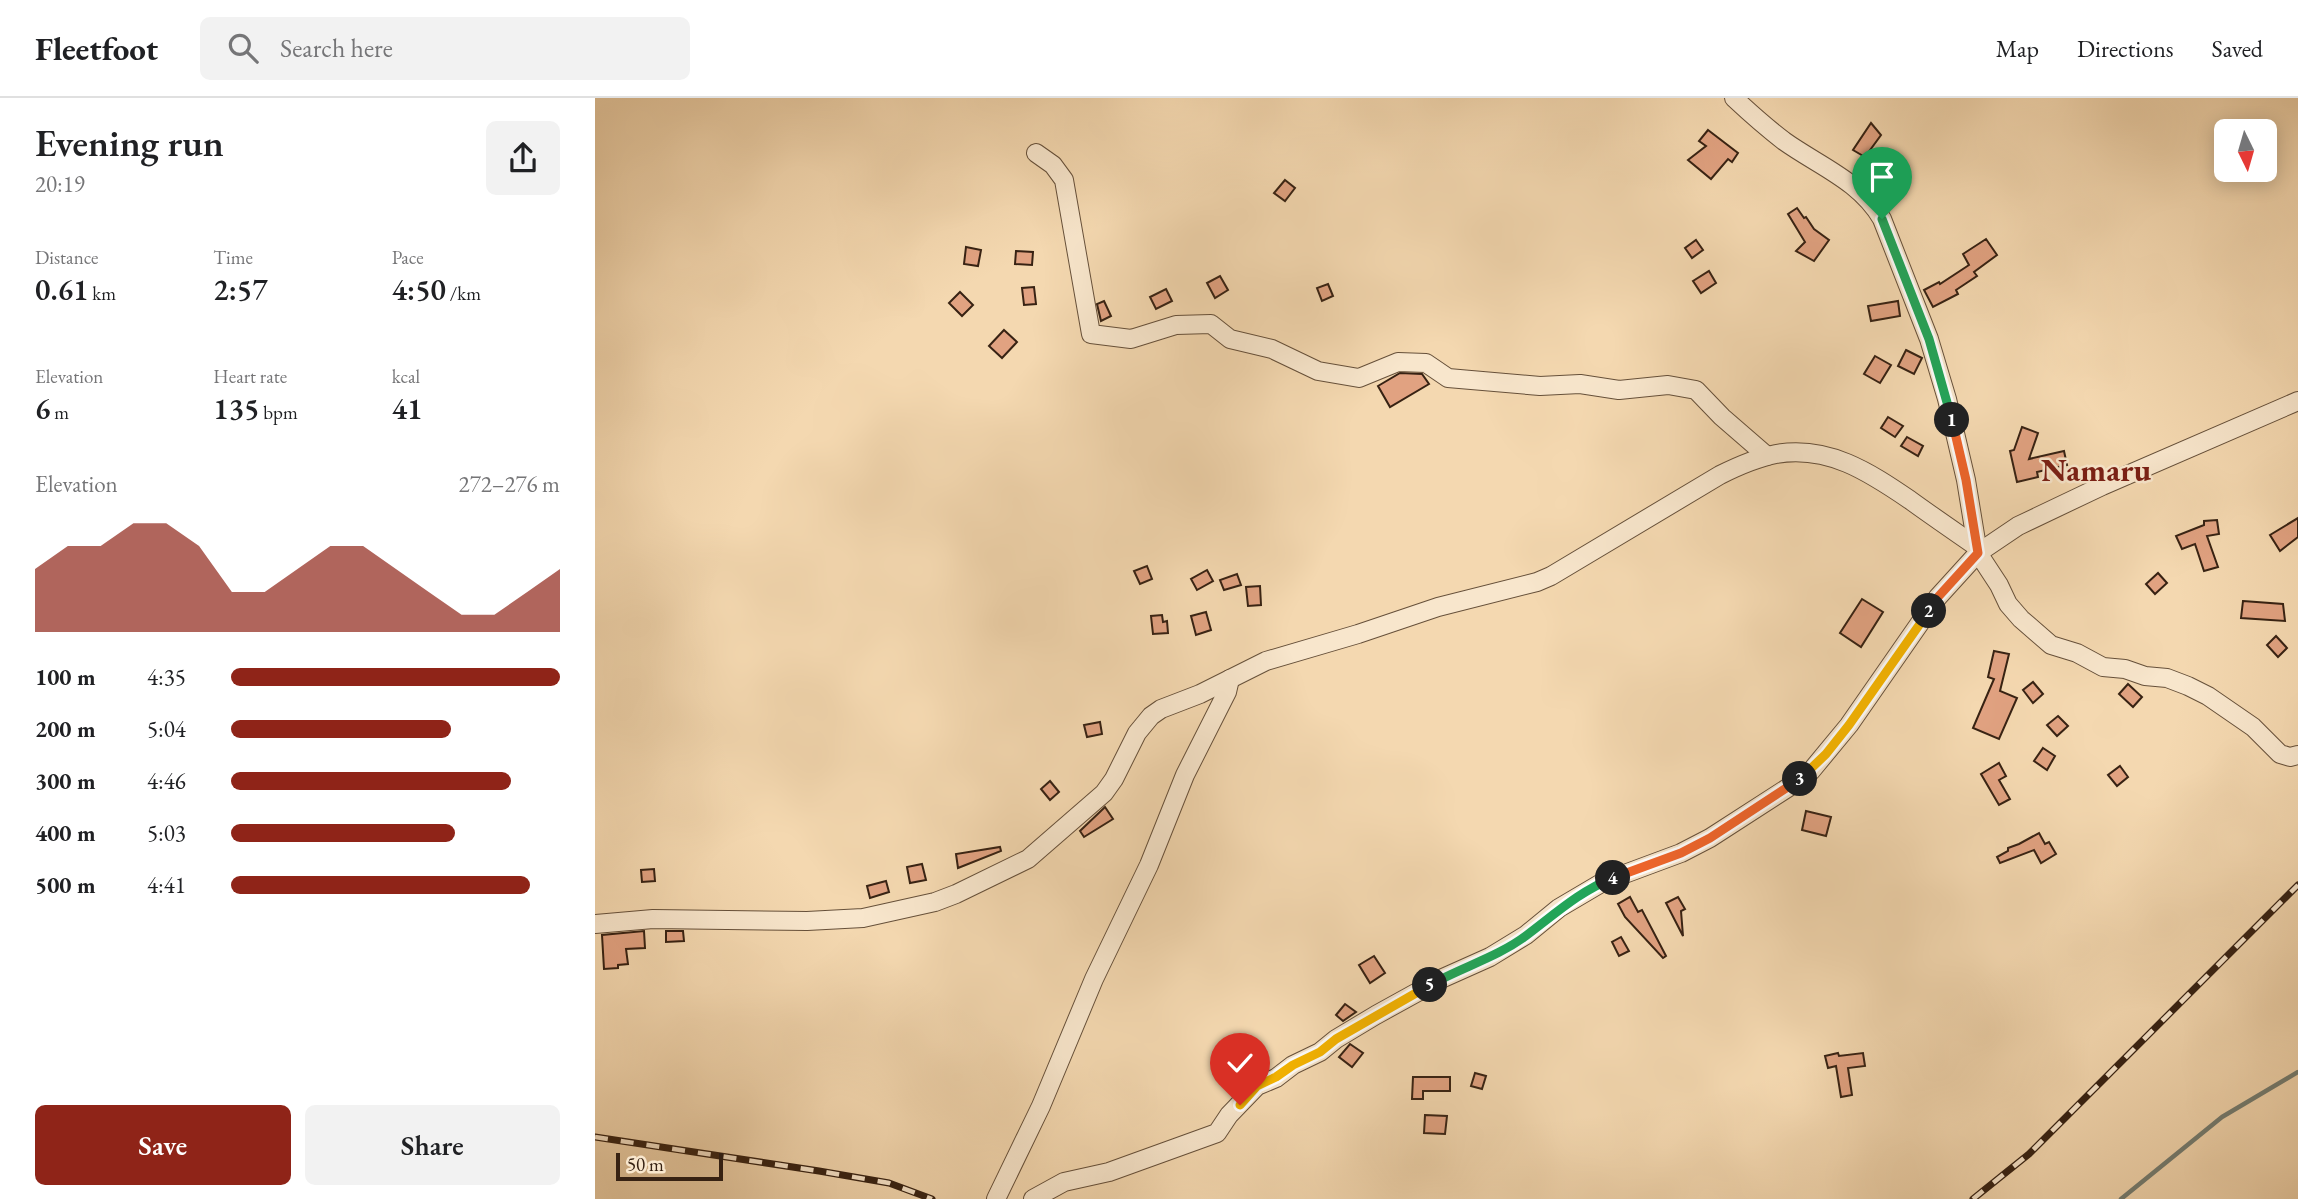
<!DOCTYPE html>
<html lang="en">
<head>
<meta charset="utf-8">
<style>
  body { margin:0; font-family:"EB Garamond",serif; background:#f2f2f2; color:#202124; height:100vh; display:flex; flex-direction:column; font-size:26px; white-space:nowrap }
  * { box-sizing:border-box; margin:0 }
  p { font-size:23px; color:#757577 }
  .icon { flex:none; width:38px; height:38px; fill:none; stroke:currentColor; stroke-width:2; stroke-linecap:round; stroke-linejoin:round }
  .map { position:relative; flex:1; overflow:hidden }
  .sheet { display:flex; flex-direction:column; background:#fff; width:595px }
  .sheet>* { flex:none }
  .needle { width:46px; rotate:175deg }
  .tools { position:absolute; left:1619px; top:21px; display:grid; gap:14px }
  .tools a { display:grid; place-items:center; width:63px; height:63px; border-radius:10px; background:#fff; box-shadow:0 4px 18px #0003; font-size:35px }
  .scale { position:absolute; left:21px; bottom:18px; width:107px; box-sizing:border-box; padding-left:7px; border:4px solid #372213; border-top:0; font-size:19px; line-height:24px; white-space:nowrap; color:#372213; -webkit-text-stroke:5px #f8e6cc; paint-order:stroke }
  .pin { position:absolute; display:grid; place-items:center; width:60px; height:60px; color:#fff; margin:-72px -30px; border-radius:50% 50% 50% 0; rotate:-45deg; box-shadow:0 0 7px #0007 }
  .pin .icon { rotate:45deg }
  .km { position:absolute; width:35px; height:35px; margin:-18px; border-radius:50%; background:#222; color:#fff; font-size:19px; line-height:35px; text-align:center }
  .round { display:grid; place-items:center; flex:none; width:74px; height:74px; border-radius:10px; background:#f2f2f2 }
  .headline { display:flex; align-items:center; justify-content:space-between; height:119px; padding:0 35px }
  h1 { font-size:38px; font-weight:600; line-height:52px }
  .figures { display:grid; grid-template-columns:repeat(3,1fr); gap:10px; height:119px; padding:7px 35px }
  .figures div { display:grid; align-content:center }
  .figures b { font-size:30px; font-weight:600 }
  .figures small { font-size:19px; font-weight:400 }
  .figures p { font-size:19px }
  .chart { height:196px; padding:14px 35px }
  .chart p { display:flex; justify-content:space-between }
  .chart svg { width:100%; height:126px; margin-top:7px; fill:#8f2418; opacity:.7 }
  .action { display:flex; gap:14px; margin-top:auto; padding:14px 35px }
  .action a { flex:1; height:80px; border-radius:10px; background:#8f2418; color:#fff; font-size:28px; font-weight:600; line-height:80px; text-align:center }
  .action a+a { background:#f2f2f2; color:#202124 }
  ul { padding:0 35px; list-style:none; font-size:23px }
  li { display:grid; grid-template-columns:112px 84px 1fr; align-items:center; height:52px }
  li i { height:18px; border-radius:9px; background:#8f2418 }
  header { display:flex; align-items:center; gap:42px; box-sizing:border-box; height:98px; padding:0 35px; background:#fff; border-bottom:2px solid #e0e0e0 }
  header strong { font-size:33px }
  nav { display:flex; gap:38px; margin-inline-start:auto; font-size:24px }
  .search { width:490px; height:63px; background:#f2f2f2; display:flex; align-items:center; gap:18px; box-sizing:border-box; padding:0 24px; border-radius:10px; color:#757577; font-size:26px }
  main { display:flex; flex:1; min-height:0 }
  .map>svg:first-child { display:block }
  .lines { fill:none; stroke-linecap:round; stroke-linejoin:round }
  .stream { stroke:#747d72; stroke-width:4.5 }
  .building { fill:#e1a281; stroke:#372213; stroke-width:2 }
  .minor-casing { stroke:#66503a; stroke-width:20 }
  .minor { stroke:#f8e6cc; stroke-width:18 }
  .rail-casing { stroke:#372213; stroke-width:7 }
  .rail { stroke:#f8e6cc; stroke-width:4.5; stroke-dasharray:13; stroke-linecap:butt }
  .split-1-casing { stroke:#fff; stroke-width:14 }
  .split-2-casing { stroke:#fff; stroke-width:14 }
  .split-3-casing { stroke:#fff; stroke-width:14 }
  .split-4-casing { stroke:#fff; stroke-width:14 }
  .split-5-casing { stroke:#fff; stroke-width:14 }
  .split-6-casing { stroke:#fff; stroke-width:14 }
  .split-1 { stroke:#22a559; stroke-width:9 }
  .split-2 { stroke:#f0652b; stroke-width:9 }
  .split-3 { stroke:#f5b400; stroke-width:9 }
  .split-4 { stroke:#f0652b; stroke-width:9 }
  .split-5 { stroke:#22a559; stroke-width:9 }
  .split-6 { stroke:#f5b400; stroke-width:9 }
  .labels { text-anchor:middle; dominant-baseline:central; stroke-width:5; stroke-linejoin:round; paint-order:stroke }
  .quarter-label { font-size:32px; font-weight:bold; fill:#7a1f14; stroke:#f8e6cc }
</style>
</head>
<body>
<header>
<strong>Fleetfoot</strong>
<div class="search"><svg class="icon" aria-label="search" viewBox="0 0 24 24"><circle cx="10" cy="10" r="6"/><path d="M15 15l6 6"/></svg>Search here</div>
<nav><a>Map</a><a>Directions</a><a>Saved</a></nav>
</header>
<main>
<section class="sheet">
<div class="headline"><div><h1>Evening run</h1><p>20:19</p></div><a class="round"><svg class="icon" aria-label="share" viewBox="0 0 24 24"><path d="M12 15V3M7 8l5-5 5 5M5 13v7h14v-7"/></svg></a></div>
<div class="figures">
<div><p>Distance</p><b>0.61<small> km</small></b></div>
<div><p>Time</p><b>2:57</b></div>
<div><p>Pace</p><b>4:50<small> /km</small></b></div>
</div>
<div class="figures">
<div><p>Elevation</p><b>6<small> m</small></b></div>
<div><p>Heart rate</p><b>135<small> bpm</small></b></div>
<div><p>kcal</p><b>41</b></div>
</div>
<div class="chart"><p><span>Elevation</span>272–276 m</p>
<svg viewBox="0 0 160 44" preserveAspectRatio="none"><path d="M0 44V22L10 14L20 14L30 6L40 6L50 14L60 30L70 30L80 22L90 14L100 14L110 22L120 30L130 38L140 38L150 30L160 22V44z"/></svg>
</div>
<ul>
<li><b>100 m</b>4:35<i style="width:100%"></i></li>
<li><b>200 m</b>5:04<i style="width:67%"></i></li>
<li><b>300 m</b>4:46<i style="width:85%"></i></li>
<li><b>400 m</b>5:03<i style="width:68%"></i></li>
<li><b>500 m</b>4:41<i style="width:91%"></i></li>
</ul>
<div class="action"><a>Save</a><a>Share</a></div>
</section>
<div class="map">
<svg width="1703" height="1101" viewBox="0 0 1703 1101">
  <rect width="100%" height="100%" fill="#f4d8b0"/>
  <filter id="stains"><feTurbulence type="fractalNoise" baseFrequency=".00286" numOctaves="4"/><feColorMatrix values="0 0 0 0 .2 0 0 0 0 .09 0 0 0 0 .02 0 0 0 .5 -.17"/></filter>
  <radialGradient id="worn" r=".72"><stop offset=".6" stop-color="#630" stop-opacity="0"/><stop offset="1" stop-color="#630" stop-opacity=".3"/></radialGradient>
  <g class="lines">
    <polyline class="stream" points="1526,1101 1627,1019 1703,974"/>
  </g>
  <g class="building">
    <polygon points="1276,25 1286,37 1270,59 1258,52"/>
    <polygon points="1113,32 1143,55 1137,64 1133,61 1116,81 1093,62 1111,48 1104,43"/>
    <polygon points="690,82 700,90 690,103 679,95"/>
    <polygon points="1202,110 1209,120 1211,119 1219,131 1234,142 1219,163 1201,153 1210,144 1193,116"/>
    <polygon points="1391,141 1402,157 1379,174 1382,178 1361,192 1363,196 1338,209 1329,192 1344,184 1345,186 1374,167 1368,156"/>
    <polygon points="1101,142 1108,152 1097,160 1090,150"/>
    <polygon points="371,149 386,152 383,168 369,166"/>
    <polygon points="421,153 438,154 437,167 420,166"/>
    <polygon points="1114,173 1121,185 1106,195 1098,183"/>
    <polygon points="625,178 633,192 620,200 612,185"/>
    <polygon points="733,186 738,198 727,203 722,190"/>
    <polygon points="439,189 441,206 429,207 427,190"/>
    <polygon points="571,191 577,203 561,211 555,199"/>
    <polygon points="365,194 378,207 367,218 354,205"/>
    <polygon points="509,203 516,218 506,223 502,206"/>
    <polygon points="1303,203 1305,218 1276,223 1273,208"/>
    <polygon points="409,232 422,244 407,260 394,248"/>
    <polygon points="1311,252 1327,260 1319,276 1303,268"/>
    <polygon points="1280,258 1296,267 1285,285 1269,276"/>
    <polygon points="805,275 827,276 834,286 795,309 783,288"/>
    <polygon points="1293,319 1308,328 1300,339 1286,330"/>
    <polygon points="1427,329 1443,335 1434,361 1469,353 1472,367 1442,374 1443,379 1422,384 1415,353 1419,352"/>
    <polygon points="1312,339 1328,348 1323,358 1306,348"/>
    <polygon points="1703,420 1703,439 1685,453 1675,437"/>
    <polygon points="1622,422 1624,436 1612,438 1623,469 1609,473 1600,446 1587,451 1581,438 1609,427 1609,423"/>
    <polygon points="552,468 557,481 545,486 539,473"/>
    <polygon points="612,472 618,483 602,492 596,481"/>
    <polygon points="1563,475 1572,485 1560,496 1551,486"/>
    <polygon points="642,476 646,487 629,492 625,482"/>
    <polygon points="665,488 666,507 653,508 651,489"/>
    <polygon points="1267,501 1288,514 1266,549 1245,535"/>
    <polygon points="1648,503 1688,506 1690,523 1646,520"/>
    <polygon points="611,514 616,532 601,537 596,518"/>
    <polygon points="567,517 568,524 572,523 573,535 558,536 556,518"/>
    <polygon points="1681,538 1692,550 1683,559 1672,547"/>
    <polygon points="1399,553 1414,556 1405,593 1422,600 1404,641 1378,630 1399,581 1393,579"/>
    <polygon points="1438,584 1448,596 1438,605 1428,592"/>
    <polygon points="1533,586 1547,599 1538,609 1524,596"/>
    <polygon points="1463,618 1473,628 1462,638 1452,627"/>
    <polygon points="505,624 507,636 492,639 489,627"/>
    <polygon points="1448,650 1460,658 1452,672 1439,663"/>
    <polygon points="1404,665 1411,678 1404,682 1415,701 1404,707 1386,676"/>
    <polygon points="1525,668 1533,679 1522,688 1513,677"/>
    <polygon points="455,683 464,694 455,702 446,691"/>
    <polygon points="510,709 518,721 489,739 485,733"/>
    <polygon points="1211,713 1236,719 1231,738 1207,732"/>
    <polygon points="1444,735 1450,746 1454,744 1461,756 1446,765 1439,752 1405,765 1402,759 1413,753 1413,750 1424,746"/>
    <polygon points="405,749 406,753 363,770 361,756"/>
    <polygon points="327,766 331,782 315,785 312,769"/>
    <polygon points="59,771 60,783 47,784 46,772"/>
    <polygon points="291,783 294,794 275,800 272,788"/>
    <polygon points="1035,799 1043,814 1047,812 1071,858 1068,860 1030,819 1023,806"/>
    <polygon points="1083,799 1090,811 1086,813 1088,838 1071,805"/>
    <polygon points="49,833 50,850 31,851 33,866 23,867 23,870 9,871 7,837"/>
    <polygon points="71,833 88,833 89,843 71,844"/>
    <polygon points="1026,839 1034,853 1024,858 1017,844"/>
    <polygon points="779,858 790,875 775,885 764,867"/>
    <polygon points="750,906 761,914 748,923 741,917"/>
    <polygon points="755,946 768,955 757,969 744,959"/>
    <polygon points="1243,955 1244,958 1268,955 1270,968 1253,970 1257,997 1246,999 1241,968 1233,970 1230,958"/>
    <polygon points="880,975 891,978 887,991 876,988"/>
    <polygon points="818,979 855,979 855,993 828,993 828,1001 817,1001"/>
    <polygon points="830,1017 852,1018 850,1036 829,1035"/>
  </g>
  <g class="lines">
    <g class="minor-casing">
      <g id="minor">
        <path d="M1139,0C1155,15 1172,30 1189,43C1224,68 1265,83 1287,121L1334,241L1352,301L1371,382L1383,455L1404,487L1413,506L1426,521L1456,547L1482,555L1508,569L1530,571L1550,578L1572,580L1593,588L1613,598L1658,629L1685,656L1695,659L1703,657"/>
        <polyline points="441,55 458,67 469,82 496,236 536,241 581,227 616,226 635,241 677,251 723,273 764,280 803,264 831,265 853,280 945,288 985,286 1024,292 1073,287 1101,292 1127,319 1172,358"/>
        <path d="M0,826L58,821L212,823L268,820L340,804L361,796L433,761L509,695L519,681L542,635L556,618L566,611L605,596L671,563L763,536L843,509L942,484L956,478L1125,377C1143,368 1161,360 1181,356C1233,347 1274,374 1315,402C1337,418 1359,433 1382,449"/>
        <polyline points="401,1101 446,1008 499,881 554,767 590,677 632,594 635,581"/>
        <polyline points="438,1101 469,1084 514,1074 622,1035 634,1017 662,988 681,980 698,967 725,954 741,941 781,917 848,880 895,859 931,837 964,810 1008,784 1086,755 1115,740 1194,689 1216,673 1254,627 1343,499 1383,455 1423,428 1507,388 1703,303"/>
      </g>
    </g>
    <use href="#minor" class="minor"/>
    <g class="rail-casing">
      <g id="rail">
        <polyline points="0,1039 224,1073 294,1085 337,1101"/>
        <polyline points="1378,1101 1434,1056 1703,787"/>
      </g>
    </g>
    <use href="#rail" class="rail"/>
  </g>
  <g class="lines">
    <g class="split-1-casing">
      <polyline id="split-1" points="1287,121 1334,241 1357,322"/>
    </g>
    <g class="split-2-casing">
      <polyline id="split-2" points="1334,513 1343,499 1383,455 1371,382 1357,322"/>
    </g>
    <g class="split-3-casing">
      <polyline id="split-3" points="1205,681 1231,656 1254,627 1334,513"/>
    </g>
    <g class="split-4-casing">
      <polyline id="split-4" points="1018,780 1086,755 1115,740 1205,681"/>
    </g>
    <g class="split-5-casing">
      <path id="split-5" d="M835,887C867,869 903,859 932,837C960,816 985,793 1018,780"/>
    </g>
    <g class="split-6-casing">
      <polyline id="split-6" points="645,1007 662,988 681,979 698,967 725,954 741,941 835,887"/>
    </g>
    <use href="#split-1" class="split-1"/>
    <use href="#split-2" class="split-2"/>
    <use href="#split-3" class="split-3"/>
    <use href="#split-4" class="split-4"/>
    <use href="#split-5" class="split-5"/>
    <use href="#split-6" class="split-6"/>
  </g>
  <g class="labels">
    <g class="quarter-label">
      <text x="1501" y="372">Namaru</text>
    </g>
  </g>
  <rect width="100%" height="100%" filter="url(#stains)"/>
  <rect width="100%" height="100%" fill="url(#worn)"/>
</svg>
<div class="tools">
<a><svg class="needle" viewBox="-14 -14 28 28"><path d="M0-13l5 13h-10z" fill="#e53935"/><path d="M0 13l5-13h-10z" fill="#757577"/></svg></a>
</div>
<div class="scale">50 m</div>
<div class="pin" style="left:1287px;top:121px;background:#1e9e55"><svg class="icon" aria-label="arrive" viewBox="0 0 24 24"><path d="M6 21V4h12l-3 4 3 4H6"/></svg></div>
<div class="pin" style="left:645px;top:1007px;background:#d93025"><svg class="icon" aria-label="check" viewBox="0 0 24 24"><path d="M5 12l5 5 9-10"/></svg></div>
<b class="km" style="left:1357px;top:322px">1</b>
<b class="km" style="left:1334px;top:513px">2</b>
<b class="km" style="left:1205px;top:681px">3</b>
<b class="km" style="left:1018px;top:780px">4</b>
<b class="km" style="left:835px;top:887px">5</b>
</div>
</main>
</body>
</html>
